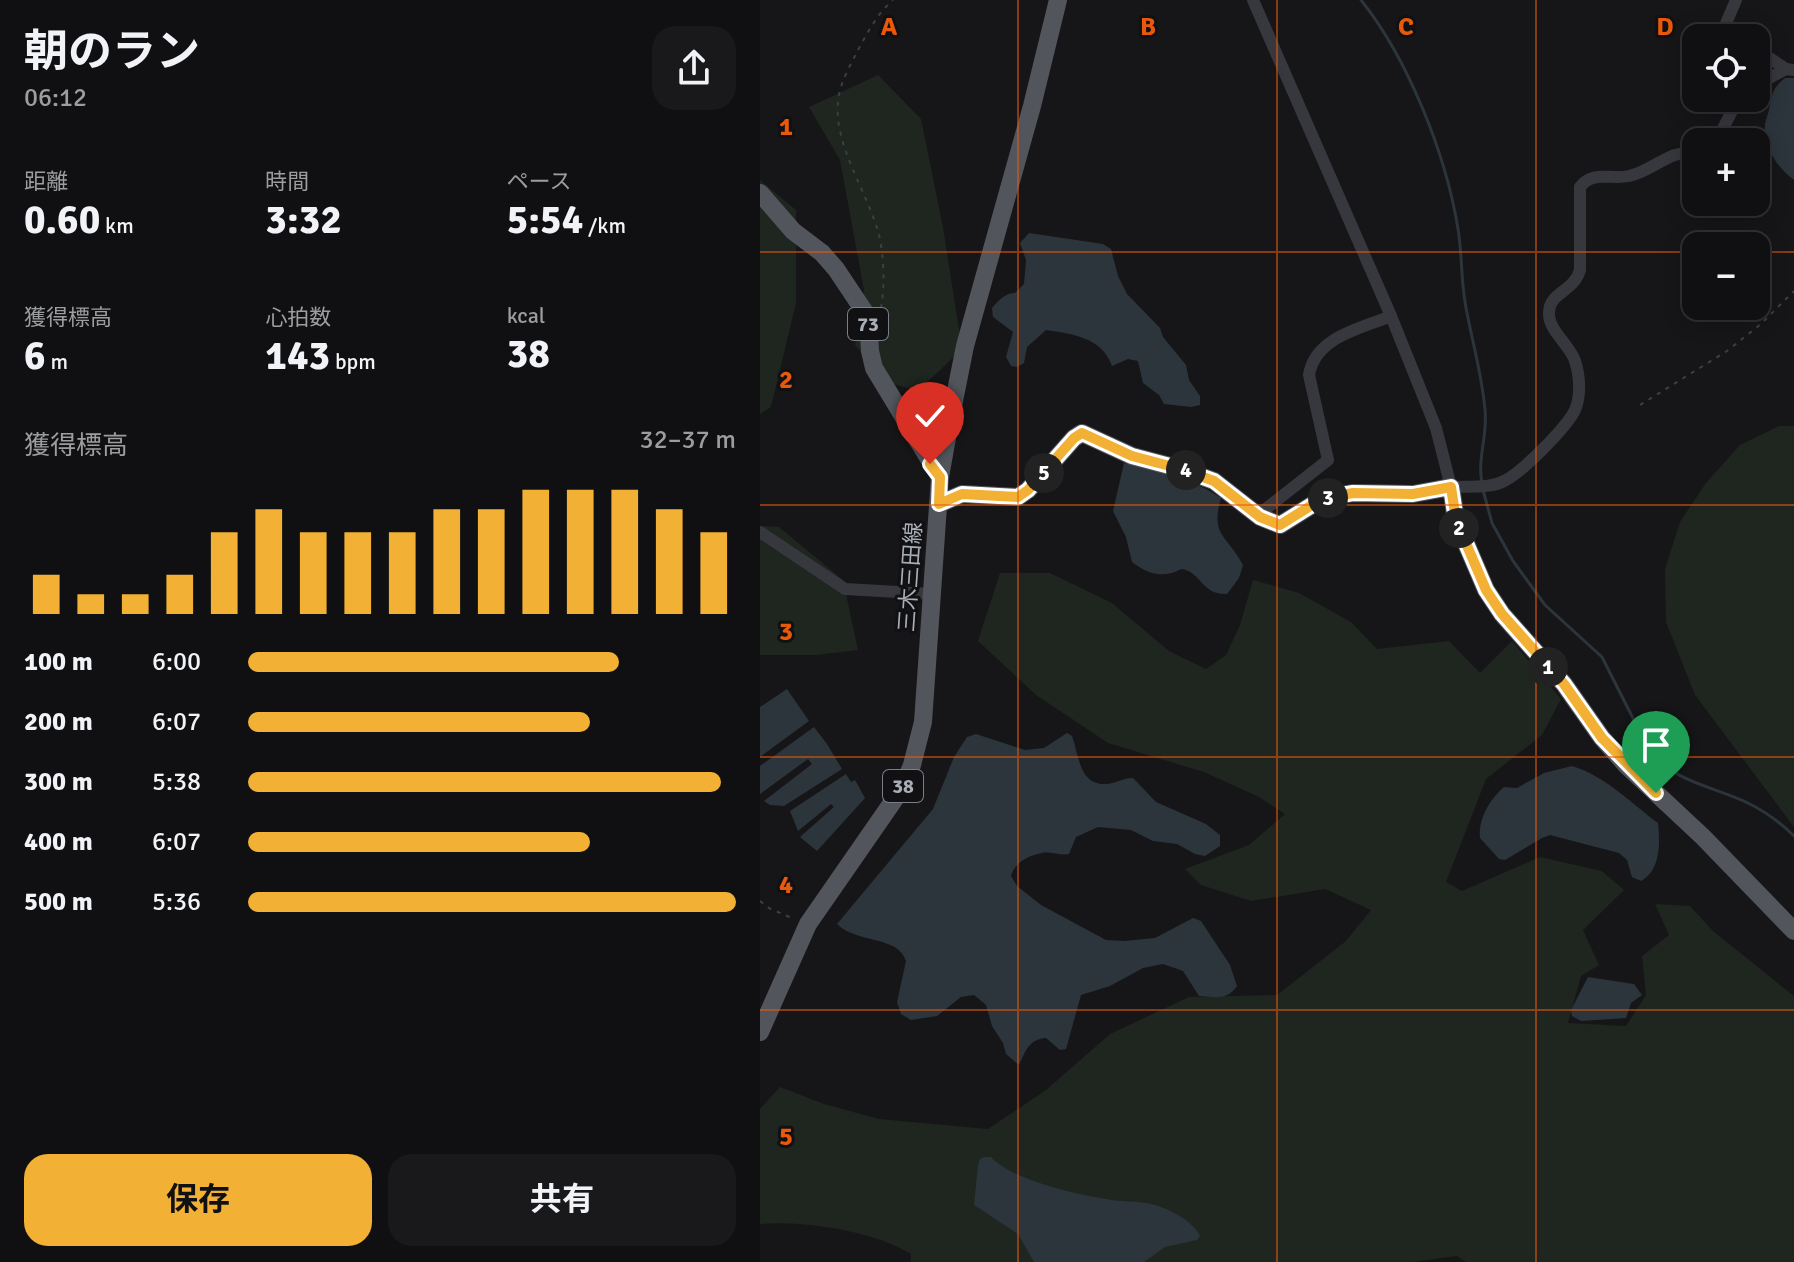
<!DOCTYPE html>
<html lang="ja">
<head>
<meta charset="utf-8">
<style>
  body { margin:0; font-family:Signika,"Noto Sans JP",sans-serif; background:#19191b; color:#f1f3f6; height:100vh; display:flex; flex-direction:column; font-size:30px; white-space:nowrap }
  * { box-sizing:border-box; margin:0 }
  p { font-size:26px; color:#9c9d9f }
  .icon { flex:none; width:44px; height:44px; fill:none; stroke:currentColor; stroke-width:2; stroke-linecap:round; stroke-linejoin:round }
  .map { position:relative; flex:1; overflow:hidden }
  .side { display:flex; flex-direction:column; background:#101012; width:760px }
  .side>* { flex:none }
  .tools { position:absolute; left:922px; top:24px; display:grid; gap:16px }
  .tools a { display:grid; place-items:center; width:88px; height:88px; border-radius:16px; background:#101012; box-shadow:0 4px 20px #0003,0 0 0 2px #303032; font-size:40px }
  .pin { position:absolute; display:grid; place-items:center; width:68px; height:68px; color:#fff; margin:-82px -34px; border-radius:50% 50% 50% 0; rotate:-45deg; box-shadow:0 0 8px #0007 }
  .pin .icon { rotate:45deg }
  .km { position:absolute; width:40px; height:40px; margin:-20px; border-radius:50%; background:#222; color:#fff; font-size:22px; line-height:40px; text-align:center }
  .round { display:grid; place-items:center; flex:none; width:84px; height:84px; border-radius:24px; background:#19191b }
  .overview { display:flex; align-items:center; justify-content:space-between; height:136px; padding:0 24px }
  h1 { font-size:44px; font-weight:700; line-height:60px }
  .figures { display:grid; grid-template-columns:repeat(3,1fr); gap:12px; height:136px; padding:8px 24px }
  .figures div { display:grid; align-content:center }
  .figures b { font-size:40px; font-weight:700 }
  .figures small { font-size:22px; font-weight:400 }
  .figures p { font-size:22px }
  .chart { height:224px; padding:16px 24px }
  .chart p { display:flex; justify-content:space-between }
  .chart svg { width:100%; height:144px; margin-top:8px; stroke:#f2b134; stroke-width:6 }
  .cta { display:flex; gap:16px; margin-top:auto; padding:16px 24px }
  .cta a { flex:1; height:92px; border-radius:24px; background:#f2b134; color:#111; font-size:32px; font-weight:700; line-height:92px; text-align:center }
  .cta a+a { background:#19191b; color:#f1f3f6 }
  ul { padding:0 24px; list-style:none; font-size:26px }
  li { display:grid; grid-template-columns:128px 96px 1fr; align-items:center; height:60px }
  li i { height:20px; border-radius:10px; background:#f2b134 }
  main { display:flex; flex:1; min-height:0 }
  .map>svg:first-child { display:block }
  .green { fill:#1e261f }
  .water { fill:#2c353c }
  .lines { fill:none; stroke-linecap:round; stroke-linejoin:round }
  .stream { stroke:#2c353c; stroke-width:3 }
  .path { stroke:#3d3f44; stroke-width:2; stroke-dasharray:4 6; stroke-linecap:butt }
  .street { stroke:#37383d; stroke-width:12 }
  .primary { stroke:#53555c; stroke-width:18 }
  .route-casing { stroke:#fff; stroke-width:16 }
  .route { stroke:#f2b134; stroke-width:10 }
  .grid { fill:none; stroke:#e8590c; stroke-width:2; stroke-opacity:0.55 }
  .labels { text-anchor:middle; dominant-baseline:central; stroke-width:6; stroke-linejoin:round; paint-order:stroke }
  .shield { fill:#111113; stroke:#7b7e86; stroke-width:2 }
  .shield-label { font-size:20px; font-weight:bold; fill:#a8adb8 }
  .street-label { font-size:22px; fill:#a8adb8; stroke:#111113 }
  .grid-label { font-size:26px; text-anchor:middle; font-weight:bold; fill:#e8590c; stroke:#111113; stroke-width:6; stroke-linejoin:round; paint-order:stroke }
</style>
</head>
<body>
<main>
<section class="side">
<div class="overview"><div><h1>朝のラン</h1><p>06:12</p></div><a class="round"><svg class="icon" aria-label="share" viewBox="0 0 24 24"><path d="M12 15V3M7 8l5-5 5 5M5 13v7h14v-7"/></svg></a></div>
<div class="figures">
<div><p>距離</p><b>0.60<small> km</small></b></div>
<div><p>時間</p><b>3:32</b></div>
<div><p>ペース</p><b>5:54<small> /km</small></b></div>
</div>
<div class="figures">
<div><p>獲得標高</p><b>6<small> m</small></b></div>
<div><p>心拍数</p><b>143<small> bpm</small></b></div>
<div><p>kcal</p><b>38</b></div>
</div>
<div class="chart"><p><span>獲得標高</span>32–37 m</p>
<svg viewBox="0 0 160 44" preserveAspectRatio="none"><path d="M5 44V32M15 44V38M25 44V38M35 44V32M45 44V19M55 44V12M65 44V19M75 44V19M85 44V19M95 44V12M105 44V12M115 44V6M125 44V6M135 44V6M145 44V12M155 44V19"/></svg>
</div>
<ul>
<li><b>100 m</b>6:00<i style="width:76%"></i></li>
<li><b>200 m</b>6:07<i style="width:70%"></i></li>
<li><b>300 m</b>5:38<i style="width:97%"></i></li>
<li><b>400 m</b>6:07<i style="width:70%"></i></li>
<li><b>500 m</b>5:36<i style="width:100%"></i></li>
</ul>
<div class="cta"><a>保存</a><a>共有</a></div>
</section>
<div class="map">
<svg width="1034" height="1262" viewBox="0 0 1034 1262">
  <rect width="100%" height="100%" fill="#161618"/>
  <g class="green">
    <polygon points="118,75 161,119 183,227 202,349 158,391 126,382 95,345 104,290 80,160 49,107"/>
    <polygon points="0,180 36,210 36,303 11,407 0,414"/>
    <polygon points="1019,426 1034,426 1034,827 935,695 906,622 905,569 920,522 946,483 980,445"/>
    <polygon points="0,526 19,527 83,580 98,650 56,655 0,655"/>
    <path d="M240,573H290L352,603L409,651L446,669L466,655L480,625L493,580L539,593L591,622L617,649L689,641L720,673L752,641L801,699L782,735L726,779L686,882L702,891L780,857L842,871L864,890L823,930L839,965L821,976L808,1023L866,1026L886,995L882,956L909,935L895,904L930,906L953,931L1034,996V1262H706L697,1256L652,1262H151V1254C114,1231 43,1220 0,1224V1109L20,1087L64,1104L119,1119L228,1129L286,1090L350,1034L429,997L517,995L586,941L611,910L565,889L491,901L441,885L425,869L489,845L525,814L499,797L444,772L348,743L276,695L218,641Z"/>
  </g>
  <g class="water">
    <path d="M1025,78H1034V180C1017,167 1003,147 1005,124C1006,118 1009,112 1010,105C1013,91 1014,87 1025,78Z"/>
    <path d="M269,233L343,244L351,249L358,276L367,294L400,328L403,337L426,365L429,380L440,396V405L431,407L404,404L399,395L383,383L378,361L368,359L352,366C342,337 312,334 286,330L267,347L264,363L257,367L251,366L246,357L253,332L233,317L232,308C238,301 245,293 255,293L264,284L266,260L260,243Z"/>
    <path d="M364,463C399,471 431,478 461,498C450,536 467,535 483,565L479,578L467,594C441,595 441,571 421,569C404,579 387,574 372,562L366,537L353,511Z"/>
    <polygon points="27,689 49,721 0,757 0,707"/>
    <polygon points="54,727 67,744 82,769 24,806 10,805 4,801 52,764 48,759 0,794 0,766"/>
    <path d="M307,733L312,736C319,755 319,786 347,784C356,783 363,778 373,778L396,802L446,824L460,835V846L445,856L435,854L417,844L393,841L371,830L338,827L316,837L309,854C300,856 291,851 282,853C269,855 254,863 251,876L257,886L281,905L346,940L364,941L395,938L433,918L441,921L470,965L477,986C467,1001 455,997 439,996L423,971L403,964L383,968L350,986L321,995L306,1049L300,1050L286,1038C269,1039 265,1052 259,1065L246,1054L243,1043L232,1026L226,1005L214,995L201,997L177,1016L151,1020L141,1014L137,1002L146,961C138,935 97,944 77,924L173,809L194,757L207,737L216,734L265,750L284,748Z"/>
    <path d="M812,766C844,775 871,803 898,823C900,843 901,870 881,881L872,877L867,860L859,853L790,835L782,838L745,860L739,859L720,838C718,819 730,799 744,787L757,788L784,773Z"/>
    <polygon points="86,774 91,782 95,780 105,798 57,851 40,837 74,807 71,804 38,831 30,811"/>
    <polygon points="828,977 874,984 882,995 871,1003 866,1018 821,1021 812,1016 811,1010"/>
    <path d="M224,1157H231C251,1180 321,1196 352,1200C366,1202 382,1201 395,1205C410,1209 434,1222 440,1236L437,1240L405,1247L384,1262H274L258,1234L214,1205L218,1165L220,1159Z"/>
  </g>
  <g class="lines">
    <g class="stream">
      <path d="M601,0C648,59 686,154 698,229C702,253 701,278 705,302C711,338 722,373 725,410C728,434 717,459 722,483"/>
      <path d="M723,490L732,523L753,561L785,605L842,657L889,750C915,783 953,786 988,803C1004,811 1021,823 1034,836"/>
    </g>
    <g class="path">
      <path d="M121,308C125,286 124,256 119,235C108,192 70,141 79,95C82,79 91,64 98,50C108,32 117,14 133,0"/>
      <polyline points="880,405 967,351 1001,324 1034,291"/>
      <polyline points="0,901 9,908 34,919"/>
    </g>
    <g class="street">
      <path d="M493,0L631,316L676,428L691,487C709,486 731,489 746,480C763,471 807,427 815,410C821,396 820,376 815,361C810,345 788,330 789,313C789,292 814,292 820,270V187C833,170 850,180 869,176C884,173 896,163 910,157C918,153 928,153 936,152"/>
      <polyline points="976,0 964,28 977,38"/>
      <polyline points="996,49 1026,69 1034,70"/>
      <polyline points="996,85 1026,69"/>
      <polyline points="956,142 972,111 982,98"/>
      <path d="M498,515L568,460L549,375C555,337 600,329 631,316"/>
      <polyline points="0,532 85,589 173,594"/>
    </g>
    <g class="primary">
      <polyline points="0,193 33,231 62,253 76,269 108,317 110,351 114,368 180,477"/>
      <polyline points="179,504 202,494 258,497 268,490 314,438 322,433 372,456 421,469 454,481 500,517 520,525 560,500 576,496 593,493 653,494 691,487 696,520 726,590 742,614 804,684 842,738 867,766 943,837 1034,931"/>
      <polyline points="0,1032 48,924 143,787 152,765 163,722 180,477 190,421 205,346 272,106 298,0"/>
    </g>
  </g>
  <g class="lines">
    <g class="route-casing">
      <polyline id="route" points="170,464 180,477 179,504 202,494 258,497 268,490 314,438 322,433 372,456 421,469 454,481 500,517 520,525 560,500 576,496 593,493 653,494 691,487 696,520 726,590 742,614 804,684 842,738 896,793"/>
    </g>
    <use href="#route" class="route"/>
  </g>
  <path class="grid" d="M258,0V1262M517,0V1262M776,0V1262M0,252H936M996,252H1034M0,505H1034M0,757H1034M0,1010H1034"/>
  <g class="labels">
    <g class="shield">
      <rect x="88" y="308" width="40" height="32" rx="6"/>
      <rect x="123" y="770" width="40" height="32" rx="6"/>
    </g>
    <g class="shield-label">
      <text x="108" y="324">73</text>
      <text x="143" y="786">38</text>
    </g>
    <g class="street-label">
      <text transform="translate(150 577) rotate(-86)">三木三田線</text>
    </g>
  </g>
  <g class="grid-label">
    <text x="129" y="35">A</text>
    <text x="388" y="35">B</text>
    <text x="646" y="35">C</text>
    <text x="905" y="35">D</text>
    <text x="26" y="135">1</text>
    <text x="26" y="388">2</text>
    <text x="26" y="640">3</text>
    <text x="26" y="893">4</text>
    <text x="26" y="1145">5</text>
  </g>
</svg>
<div class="tools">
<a><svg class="icon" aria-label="locate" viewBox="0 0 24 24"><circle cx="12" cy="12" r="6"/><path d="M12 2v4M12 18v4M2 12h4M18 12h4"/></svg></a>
<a>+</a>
<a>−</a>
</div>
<div class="pin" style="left:896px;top:793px;background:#1e9e55"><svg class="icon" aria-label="arrive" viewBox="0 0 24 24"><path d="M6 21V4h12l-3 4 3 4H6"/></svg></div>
<div class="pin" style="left:170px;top:464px;background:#d93025"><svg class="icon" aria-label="check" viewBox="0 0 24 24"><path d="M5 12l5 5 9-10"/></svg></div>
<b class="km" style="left:788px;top:667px">1</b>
<b class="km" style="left:699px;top:528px">2</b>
<b class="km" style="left:568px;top:498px">3</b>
<b class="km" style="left:426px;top:470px">4</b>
<b class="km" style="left:284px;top:473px">5</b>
</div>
</main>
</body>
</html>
